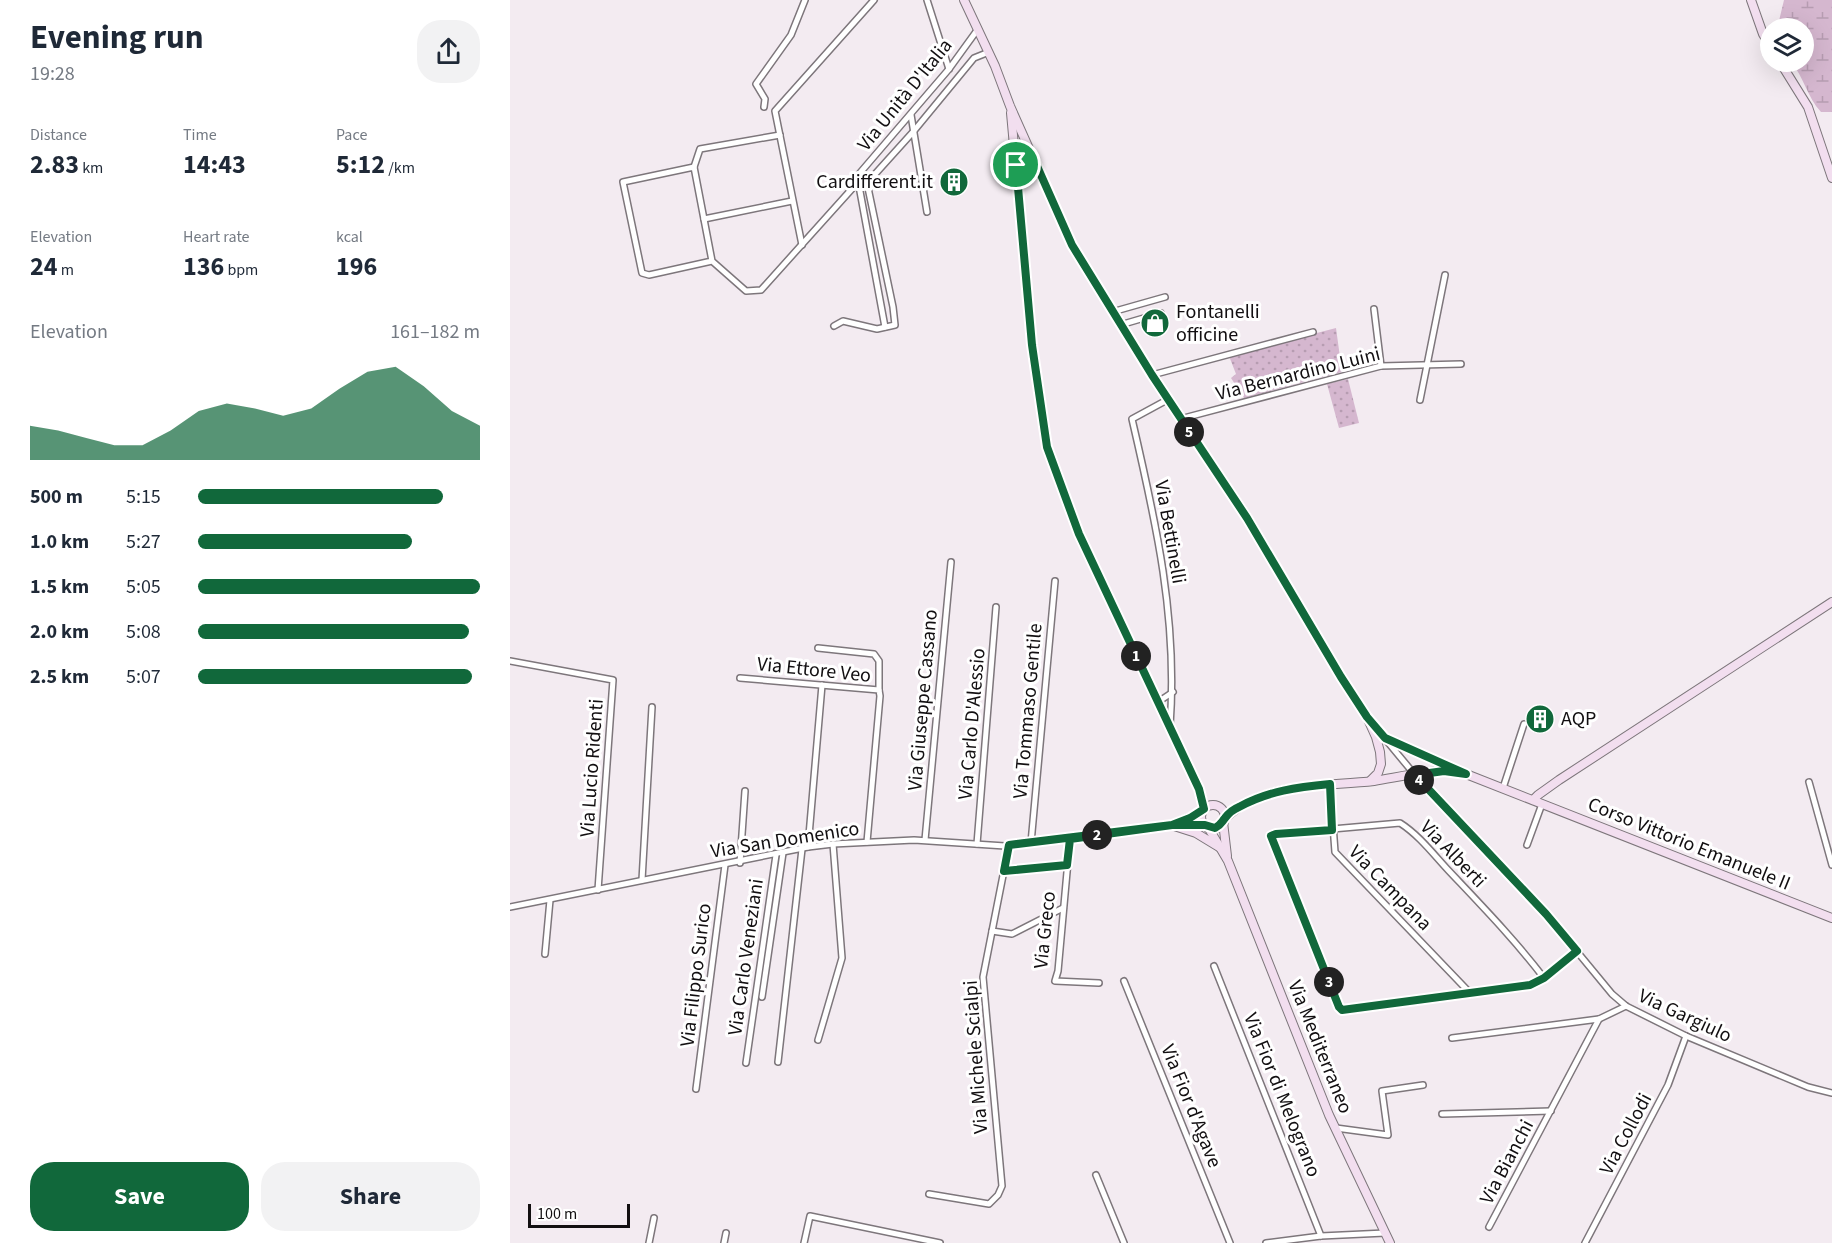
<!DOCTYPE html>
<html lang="en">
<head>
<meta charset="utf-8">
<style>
  body { margin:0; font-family:"Source Sans 3",sans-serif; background:#f2f2f3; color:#1f2937; height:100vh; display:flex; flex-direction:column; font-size:22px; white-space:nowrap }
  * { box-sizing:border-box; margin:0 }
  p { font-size:20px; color:#747a83 }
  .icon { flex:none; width:33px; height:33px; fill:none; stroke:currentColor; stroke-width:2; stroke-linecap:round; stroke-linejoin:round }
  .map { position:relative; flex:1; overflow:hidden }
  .side { display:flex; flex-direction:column; background:#fff; width:510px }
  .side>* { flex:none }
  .fabs { position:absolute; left:1250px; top:18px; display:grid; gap:12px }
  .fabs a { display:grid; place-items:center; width:54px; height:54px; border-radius:50%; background:#fff; box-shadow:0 6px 24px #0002; font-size:30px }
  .scale { position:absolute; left:18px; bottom:15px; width:102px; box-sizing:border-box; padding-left:6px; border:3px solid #120f11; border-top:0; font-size:16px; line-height:21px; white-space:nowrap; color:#120f11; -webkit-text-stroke:4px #fff; paint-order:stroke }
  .pin { position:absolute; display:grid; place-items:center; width:51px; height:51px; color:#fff; margin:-26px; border:3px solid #fff; border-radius:50%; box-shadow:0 2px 6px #0007 }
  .km { position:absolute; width:30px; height:30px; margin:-15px; border-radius:50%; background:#222; color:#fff; font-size:16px; line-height:30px; text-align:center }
  .round { display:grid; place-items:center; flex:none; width:63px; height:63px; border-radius:24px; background:#f2f2f3 }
  .summary { display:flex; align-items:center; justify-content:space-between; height:102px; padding:0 30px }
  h1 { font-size:33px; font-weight:700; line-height:45px }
  .figures { display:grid; grid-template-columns:repeat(3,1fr); gap:9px; height:102px; padding:6px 30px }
  .figures div { display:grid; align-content:center }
  .figures b { font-size:26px; font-weight:700 }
  .figures small { font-size:16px; font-weight:400 }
  .figures p { font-size:16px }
  .chart { height:168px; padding:12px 30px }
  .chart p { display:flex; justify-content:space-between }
  .chart svg { width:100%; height:108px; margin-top:6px; fill:#11683b; opacity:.7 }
  .primary-button { display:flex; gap:12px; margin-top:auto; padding:12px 30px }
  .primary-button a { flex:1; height:69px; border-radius:24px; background:#11683b; color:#fff; font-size:24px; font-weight:700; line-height:69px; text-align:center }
  .primary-button a+a { background:#f2f2f3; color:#1f2937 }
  ul { padding:0 30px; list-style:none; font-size:20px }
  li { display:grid; grid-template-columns:96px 72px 1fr; align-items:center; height:45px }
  li i { height:15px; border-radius:8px; background:#11683b }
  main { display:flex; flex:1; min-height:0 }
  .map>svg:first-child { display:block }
  .grass { fill:url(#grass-dots) }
  .wetland { fill:url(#wetland-marsh) }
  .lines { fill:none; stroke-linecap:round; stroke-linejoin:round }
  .street-casing { stroke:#7d767b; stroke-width:8 }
  .secondary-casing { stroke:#7d767b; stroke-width:10 }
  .street { stroke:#fff; stroke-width:5 }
  .secondary { stroke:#f2deef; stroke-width:8 }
  .route-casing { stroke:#fff; stroke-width:12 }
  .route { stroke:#11683b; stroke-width:8 }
  .labels { text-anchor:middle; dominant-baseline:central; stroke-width:6; stroke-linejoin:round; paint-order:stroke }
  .street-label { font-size:20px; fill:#120f11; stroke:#fff }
  .poi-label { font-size:20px; fill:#120f11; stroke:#fff; text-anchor:start }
</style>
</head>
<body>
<main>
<section class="side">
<div class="summary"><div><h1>Evening run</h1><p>19:28</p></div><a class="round"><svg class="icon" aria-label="share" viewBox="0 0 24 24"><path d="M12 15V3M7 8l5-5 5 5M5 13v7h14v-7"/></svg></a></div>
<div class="figures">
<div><p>Distance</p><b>2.83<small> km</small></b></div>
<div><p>Time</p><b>14:43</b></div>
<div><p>Pace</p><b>5:12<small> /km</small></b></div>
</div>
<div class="figures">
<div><p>Elevation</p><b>24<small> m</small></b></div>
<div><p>Heart rate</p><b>136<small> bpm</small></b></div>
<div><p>kcal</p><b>196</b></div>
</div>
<div class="chart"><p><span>Elevation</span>161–182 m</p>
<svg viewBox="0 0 160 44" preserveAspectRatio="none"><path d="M0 44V30L10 32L20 35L30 38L40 38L50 32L60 24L70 21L80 23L90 26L100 23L110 15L120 8L130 6L140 14L150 24L160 30V44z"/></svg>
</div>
<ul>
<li><b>500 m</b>5:15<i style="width:87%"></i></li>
<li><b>1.0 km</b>5:27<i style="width:76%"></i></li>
<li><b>1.5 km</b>5:05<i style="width:100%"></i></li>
<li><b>2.0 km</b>5:08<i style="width:96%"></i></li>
<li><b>2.5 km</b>5:07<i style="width:97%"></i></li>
</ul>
<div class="primary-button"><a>Save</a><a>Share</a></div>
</section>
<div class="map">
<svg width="1322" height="1243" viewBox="0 0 1322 1243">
  <defs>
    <pattern id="grass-dots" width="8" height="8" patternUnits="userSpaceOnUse" patternTransform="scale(1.5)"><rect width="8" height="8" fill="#d5b7cf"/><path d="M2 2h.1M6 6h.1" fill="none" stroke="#b69cb1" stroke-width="1.8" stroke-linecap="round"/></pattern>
    <pattern id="wetland-marsh" width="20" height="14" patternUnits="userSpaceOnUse" patternTransform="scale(1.5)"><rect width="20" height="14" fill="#d5b7cf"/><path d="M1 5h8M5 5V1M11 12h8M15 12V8" fill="none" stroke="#b69cb1"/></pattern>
  </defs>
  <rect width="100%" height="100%" fill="#f3ebf1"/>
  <g class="grass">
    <polygon points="826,328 832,372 734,398 721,378 726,374 719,356"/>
    <polygon points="838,379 849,423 829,428 817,384"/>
  </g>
  <path class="wetland" d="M1274,0H1322V112H1311C1297,97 1294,77 1281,62H1293V28H1269L1268,25Z"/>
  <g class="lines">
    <g class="street-casing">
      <g id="street">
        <polyline points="417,0 439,69"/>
        <polyline points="254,107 255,99 246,84 281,35 295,0"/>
        <polyline points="401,115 417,212"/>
        <polyline points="184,167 190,149 270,135"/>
        <polyline points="357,183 403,132 464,58 479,52"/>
        <polyline points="194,219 282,201"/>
        <polyline points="292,245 265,111 364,0"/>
        <polyline points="202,261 184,167 113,182 132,273 139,275 202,261 236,291 251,290 349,181"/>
        <polyline points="864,309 871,366"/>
        <polyline points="602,312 655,297"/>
        <polyline points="610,325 651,313 654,322"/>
        <polyline points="324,326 333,321 367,329 385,325 383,307 357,183 349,181"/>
        <polyline points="375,327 349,186 349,174 439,69 468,29"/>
        <polyline points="642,375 803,332"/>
        <path d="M657,400L622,419C646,522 668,620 660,726"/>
        <polyline points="910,400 935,275"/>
        <polyline points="670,419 871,366 951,364"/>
        <polyline points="308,648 364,654 369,661 369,690"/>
        <polyline points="0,661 103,680 88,890"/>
        <polyline points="230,678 369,690 370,696 357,842"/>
        <polyline points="648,702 663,692"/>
        <polyline points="876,740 905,775 1036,914 1102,994 1116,1006 1176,1036 1298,1087 1322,1093"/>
        <polyline points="1299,782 1322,865"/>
        <polyline points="820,784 825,852 961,994"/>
        <polyline points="993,788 1014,724"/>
        <polyline points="664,823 693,811"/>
        <polyline points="560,839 548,971 545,981 589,983"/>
        <polyline points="415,840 441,562"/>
        <polyline points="521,843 545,581"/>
        <polyline points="467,844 486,607"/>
        <polyline points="1017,845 1032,804"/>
        <polyline points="298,847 312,685"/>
        <polyline points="230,863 235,791"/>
        <polyline points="494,871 557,865"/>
        <polyline points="132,880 142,707"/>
        <polyline points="0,907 298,847 323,844 404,840 495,846 661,825 695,825"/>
        <polyline points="482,931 502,934 553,908"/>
        <polyline points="35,954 40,900"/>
        <polyline points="704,966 811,1236"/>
        <path d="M1034,978C1005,940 972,906 939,871C924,855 909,835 890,823L766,834L761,835L829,1007L832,1010L1020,985L1034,978L1067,951"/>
        <polyline points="614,981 720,1243"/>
        <polyline points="252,997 273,853"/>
        <polyline points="942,1038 1089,1019"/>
        <polyline points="308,1040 332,958 323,844"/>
        <polyline points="268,1062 292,849"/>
        <polyline points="236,1063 266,855"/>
        <polyline points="186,1089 215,865"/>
        <polyline points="932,1114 1041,1111"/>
        <polyline points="826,1128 878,1135 872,1091 913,1085"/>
        <polyline points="586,1175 614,1243"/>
        <polyline points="419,1194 479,1204 488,1195 492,1186 473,977 499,845"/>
        <polyline points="979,1227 1089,1019 1116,1006"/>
        <polyline points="139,1243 144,1218"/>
        <polyline points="214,1243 216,1233"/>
        <polyline points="294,1243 300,1216 430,1243"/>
        <polyline points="756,1243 811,1236 875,1233"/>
        <polyline points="1075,1243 1158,1085 1176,1036"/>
      </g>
    </g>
    <g class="secondary-casing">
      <g id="secondary">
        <polyline points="454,0 485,66 500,106 562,245 642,375 737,517 831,677 857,717 866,737 870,752 871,764 868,773 860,781"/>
        <polyline points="1241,0 1253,34 1260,46"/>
        <polyline points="1270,62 1298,107 1322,178"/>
        <polyline points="501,113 522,345 537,447 569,534 689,789 695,809"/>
        <polyline points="864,725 875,738 956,774 1322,918"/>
        <polyline points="1023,800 1028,795 1049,780 1322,602"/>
        <circle cx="703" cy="817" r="12"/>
        <path d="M715,818C756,781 813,787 864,781C890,777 921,769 946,772"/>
        <polyline points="713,822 717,856"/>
        <polyline points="661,825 686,833 709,847"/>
        <polyline points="698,827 718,861 819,1115 880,1243"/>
      </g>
    </g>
    <use href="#street" class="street"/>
    <use href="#secondary" class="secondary"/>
  </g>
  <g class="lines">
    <g class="route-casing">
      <path id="route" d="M506,165L522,345L537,447L569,534L689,789L694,809L680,818L662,825L499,845L494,871L557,865L560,839L662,825H695L705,828C711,825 711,823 715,818C718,814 724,809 729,807C758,791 788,787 820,784L822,830L766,834L761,836L829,1007L832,1010L1020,985L1034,978L1067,951L1036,914L905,775L934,771L956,774L875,738L857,717L831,677L737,518L642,375L562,245L523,157L513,156L506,165"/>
    </g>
    <use href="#route" class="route"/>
  </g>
  <defs>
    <g id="building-disc" transform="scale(1.5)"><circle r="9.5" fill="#11683b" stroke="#fff"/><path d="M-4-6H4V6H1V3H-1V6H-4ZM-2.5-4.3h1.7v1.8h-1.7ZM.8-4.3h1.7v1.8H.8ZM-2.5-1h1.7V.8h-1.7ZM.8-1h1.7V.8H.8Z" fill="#fff"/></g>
    <g id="shop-disc" transform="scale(1.5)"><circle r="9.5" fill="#11683b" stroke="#fff"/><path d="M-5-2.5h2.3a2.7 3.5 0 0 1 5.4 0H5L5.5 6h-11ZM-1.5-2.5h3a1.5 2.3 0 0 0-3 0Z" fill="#fff"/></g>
  </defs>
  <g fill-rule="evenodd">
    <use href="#building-disc" x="444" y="182"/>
    <use href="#shop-disc" x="645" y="323"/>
    <use href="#building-disc" x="1030" y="719"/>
  </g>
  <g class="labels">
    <g class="street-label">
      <text transform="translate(395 95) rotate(-51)">Via Unità D'Italia</text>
      <text transform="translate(788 374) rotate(-14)">Via Bernardino Luini</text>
      <text transform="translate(660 532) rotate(80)">Via Bettinelli</text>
      <text transform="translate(304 670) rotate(6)">Via Ettore Veo</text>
      <text transform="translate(413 700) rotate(-85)">Via Giuseppe Cassano</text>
      <text transform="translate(518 711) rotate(-85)">Via Tommaso Gentile</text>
      <text transform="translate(462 724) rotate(-85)">Via Carlo D'Alessio</text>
      <text transform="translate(82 768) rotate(-86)">Via Lucio Ridenti</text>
      <text transform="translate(275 840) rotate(-9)">Via San Domenico</text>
      <text transform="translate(1179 844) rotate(22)">Corso Vittorio Emanuele II</text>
      <text transform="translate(943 854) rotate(46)">Via Alberti</text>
      <text transform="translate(880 888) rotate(46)">Via Campana</text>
      <text transform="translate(535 930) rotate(-84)">Via Greco</text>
      <text transform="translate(236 957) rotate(-82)">Via Carlo Veneziani</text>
      <text transform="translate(186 975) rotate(-83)">Via Filippo Surico</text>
      <text transform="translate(1175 1016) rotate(25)">Via Gargiulo</text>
      <text transform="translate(810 1047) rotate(68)">Via Mediterraneo</text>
      <text transform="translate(466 1057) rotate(-94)">Via Michele Scialpi</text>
      <text transform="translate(772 1095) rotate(68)">Via Fior di Melograno</text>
      <text transform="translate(681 1106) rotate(68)">Via Fior d'Agave</text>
      <text transform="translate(1116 1134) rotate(-62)">Via Collodi</text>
      <text transform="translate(997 1162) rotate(-62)">Via Bianchi</text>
    </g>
    <g class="poi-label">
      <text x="423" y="182" text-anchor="end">Cardifferent.it</text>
      <text x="666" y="312">Fontanelli<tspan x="666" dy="23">officine</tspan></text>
      <text x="1051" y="719">AQP</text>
    </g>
  </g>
</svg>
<div class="fabs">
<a><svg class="icon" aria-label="layers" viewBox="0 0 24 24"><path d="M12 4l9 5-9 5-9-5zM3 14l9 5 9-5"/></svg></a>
</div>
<div class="scale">100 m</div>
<div class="pin" style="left:506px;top:165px;background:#1e9e55"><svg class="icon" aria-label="arrive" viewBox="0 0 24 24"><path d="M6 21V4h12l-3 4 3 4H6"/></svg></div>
<b class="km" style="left:626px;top:656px">1</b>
<b class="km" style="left:587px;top:835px">2</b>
<b class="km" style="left:819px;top:982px">3</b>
<b class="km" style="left:909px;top:780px">4</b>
<b class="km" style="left:679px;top:432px">5</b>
</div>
</main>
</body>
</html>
